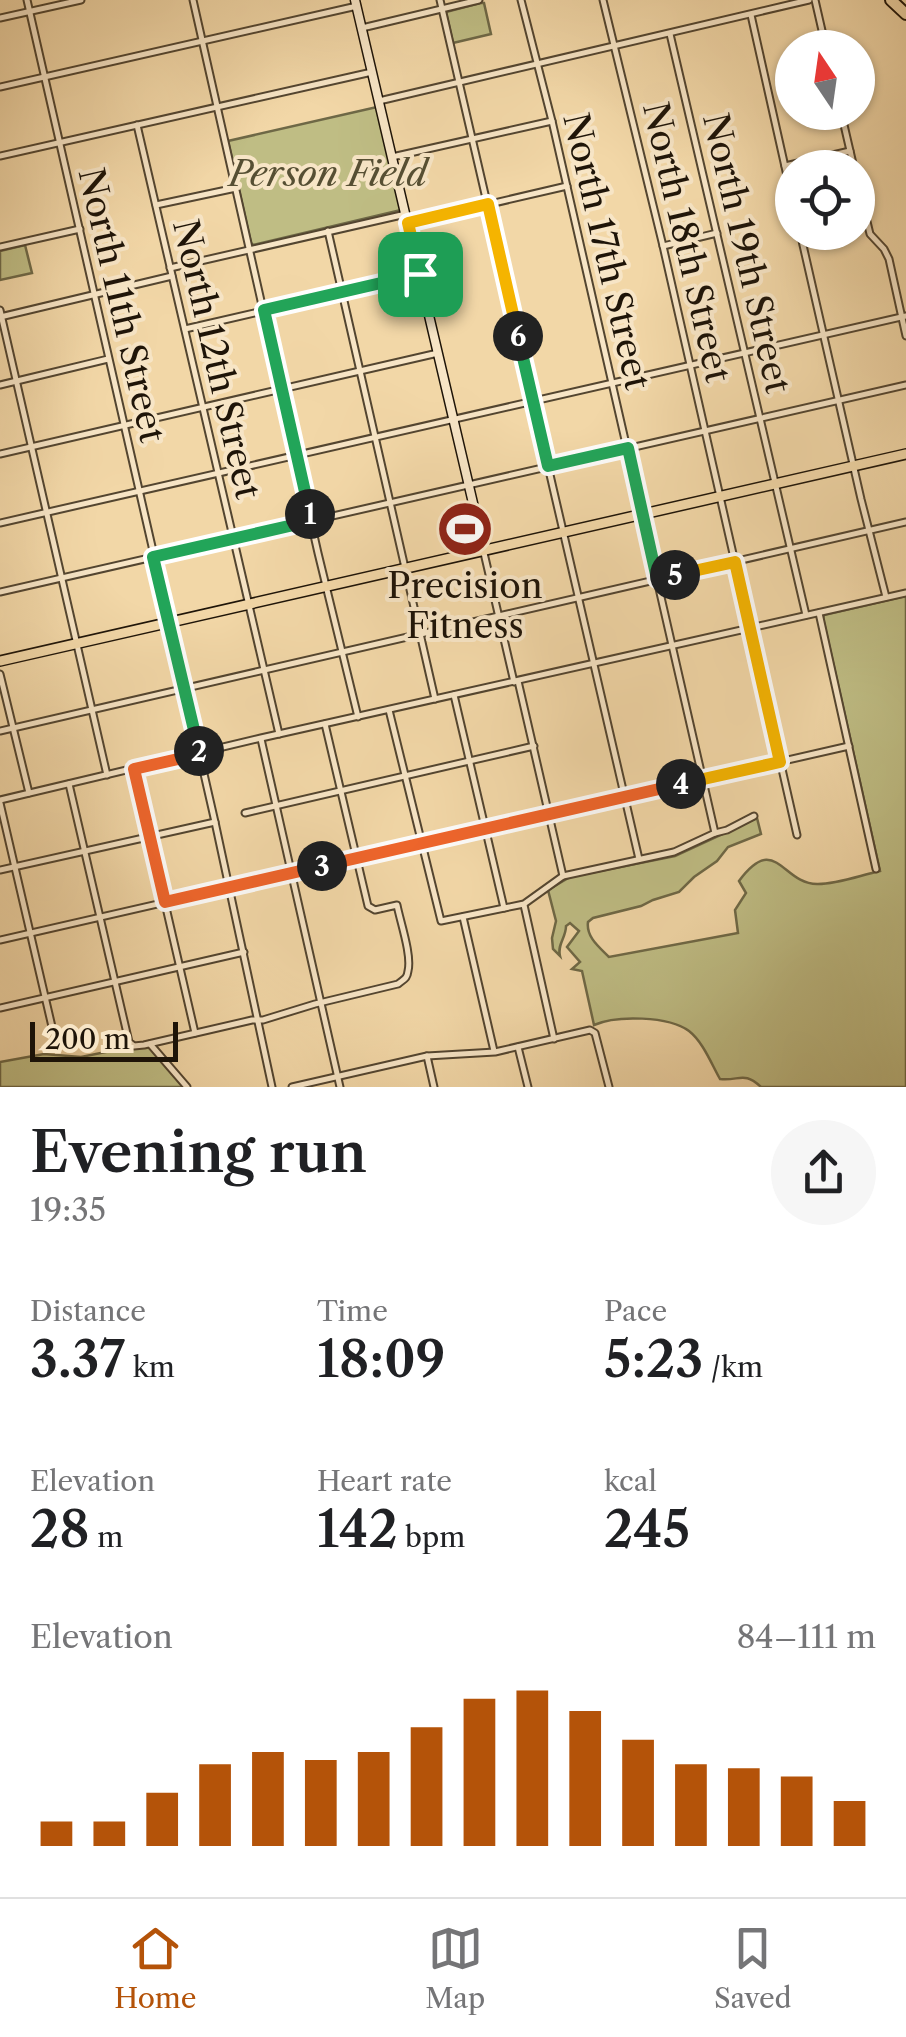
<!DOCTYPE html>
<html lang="en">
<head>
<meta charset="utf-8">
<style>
  body { margin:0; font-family:"Libre Caslon Text",serif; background:#f6f6f6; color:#202124; height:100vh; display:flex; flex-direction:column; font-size:38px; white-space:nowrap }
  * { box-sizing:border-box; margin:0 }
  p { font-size:32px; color:#757577 }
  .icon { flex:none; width:55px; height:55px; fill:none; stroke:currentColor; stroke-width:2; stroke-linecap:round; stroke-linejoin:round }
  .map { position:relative; height:1087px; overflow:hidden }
  .side { display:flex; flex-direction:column; background:#fff; flex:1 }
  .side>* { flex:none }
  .needle { width:65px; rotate:347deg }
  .buttons { position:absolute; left:775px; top:30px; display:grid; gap:20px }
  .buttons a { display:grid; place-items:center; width:100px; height:100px; border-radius:50%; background:#fff; box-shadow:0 2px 8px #0004; font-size:50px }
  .scale { position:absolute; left:30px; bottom:25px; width:148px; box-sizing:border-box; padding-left:10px; border:5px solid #1e1408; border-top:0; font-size:28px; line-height:35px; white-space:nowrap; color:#1e1408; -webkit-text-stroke:8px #f7e5c6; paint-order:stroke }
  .pin { position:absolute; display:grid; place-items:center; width:85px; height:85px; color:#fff; margin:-42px; border-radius:20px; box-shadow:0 5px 15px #0006 }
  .km { position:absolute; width:50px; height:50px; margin:-25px; border-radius:50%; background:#222; color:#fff; font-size:28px; line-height:50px; text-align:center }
  .round { display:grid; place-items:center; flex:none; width:105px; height:105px; border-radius:52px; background:#f6f6f6 }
  .head { display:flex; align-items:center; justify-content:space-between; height:170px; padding:0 30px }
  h1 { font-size:55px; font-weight:600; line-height:75px }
  .stats { display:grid; grid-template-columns:repeat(3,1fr); gap:15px; height:170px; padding:10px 30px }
  .stats div { display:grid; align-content:center }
  .stats b { font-size:50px; font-weight:600 }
  .stats small { font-size:28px; font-weight:400 }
  .stats p { font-size:28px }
  .chart { height:280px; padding:20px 30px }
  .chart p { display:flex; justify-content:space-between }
  .chart svg { width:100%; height:180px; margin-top:10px; stroke:#b45309; stroke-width:6 }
  .tab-bar { display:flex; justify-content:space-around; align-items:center; height:140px; border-top:2px solid #e0e0e0; background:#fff; font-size:28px; color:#757577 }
  .tab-bar a { display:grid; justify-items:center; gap:5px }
  .tab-bar .active { color:#b45309 }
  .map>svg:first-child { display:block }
  .green { fill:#bfbd84; stroke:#6e6846; stroke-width:2.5 }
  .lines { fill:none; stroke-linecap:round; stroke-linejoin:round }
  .street-casing { stroke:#534530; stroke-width:9 }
  .secondary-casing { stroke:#1e1408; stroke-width:11 }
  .primary-casing { stroke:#1e1408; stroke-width:12 }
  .highway-casing { stroke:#1e1408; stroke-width:14 }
  .street { stroke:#f7e5c6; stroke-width:5 }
  .secondary { stroke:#f7e5c6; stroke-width:8 }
  .primary { stroke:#f2d7a7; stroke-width:9 }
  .highway { stroke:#f2d7a7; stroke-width:10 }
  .split-1-casing { stroke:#fff; stroke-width:20 }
  .split-2-casing { stroke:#fff; stroke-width:20 }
  .split-3-casing { stroke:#fff; stroke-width:20 }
  .split-4-casing { stroke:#fff; stroke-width:20 }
  .split-5-casing { stroke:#fff; stroke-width:20 }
  .split-6-casing { stroke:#fff; stroke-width:20 }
  .split-7-casing { stroke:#fff; stroke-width:20 }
  .split-1 { stroke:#22a559; stroke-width:12 }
  .split-2 { stroke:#22a559; stroke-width:12 }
  .split-3 { stroke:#f0652b; stroke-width:12 }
  .split-4 { stroke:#f0652b; stroke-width:12 }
  .split-5 { stroke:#f5b400; stroke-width:12 }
  .split-6 { stroke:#22a559; stroke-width:12 }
  .split-7 { stroke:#f5b400; stroke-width:12 }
  .labels { text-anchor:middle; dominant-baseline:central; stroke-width:8; stroke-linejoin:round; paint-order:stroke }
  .park-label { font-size:35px; font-style:italic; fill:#564f33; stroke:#f7e5c6 }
  .street-label { font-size:35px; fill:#1e1408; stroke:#f7e5c6 }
  .poi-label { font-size:35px; fill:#1e1408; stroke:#f7e5c6 }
</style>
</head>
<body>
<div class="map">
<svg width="906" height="1087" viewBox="0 0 906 1087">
  <rect width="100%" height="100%" fill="#f2d7a7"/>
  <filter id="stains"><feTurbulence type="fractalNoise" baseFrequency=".002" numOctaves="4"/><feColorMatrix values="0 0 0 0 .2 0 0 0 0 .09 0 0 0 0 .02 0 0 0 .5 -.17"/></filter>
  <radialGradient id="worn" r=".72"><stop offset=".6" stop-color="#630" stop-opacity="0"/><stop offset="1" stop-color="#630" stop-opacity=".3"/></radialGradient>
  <g class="green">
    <polygon points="480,3 484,3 491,34 453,43 446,12"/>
    <polygon points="377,107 401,210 253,245 251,243 228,141"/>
    <polygon points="25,245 32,273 0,280 0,251"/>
    <path d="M906,596V1087H761C744,1071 740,1081 720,1079C711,1063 703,1042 689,1031C669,1016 616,1015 594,1025L582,971L572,969L580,962L567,947L579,931L570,923L566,926C566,938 557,944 560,956L553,949L552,938L556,921L548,890L570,877L675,856L757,818L761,834L728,847L717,861L694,877L679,892L653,900L641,906L593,918L588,922C586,937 599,947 609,957L738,933L735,910L746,893L739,881C776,831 782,885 818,884C838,884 861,875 880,871L823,618L824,615Z"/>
    <polygon points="150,1043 187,1087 0,1087 0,1062 44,1054 81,1057"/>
  </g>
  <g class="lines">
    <g class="street-casing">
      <g id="street">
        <polyline points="27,0 215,822 272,1087"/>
        <polyline points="193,0 318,553 358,717"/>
        <polyline points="440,0 639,859"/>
        <polyline points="521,0 552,121 715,833"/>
        <polyline points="603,0 663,246 797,835"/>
        <polyline points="815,0 826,48"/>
        <polyline points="751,15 792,198"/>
        <polyline points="0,18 81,0"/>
        <polyline points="362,28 479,0"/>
        <polyline points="670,34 806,615"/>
        <polyline points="0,87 357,6"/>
        <polyline points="379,101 809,0"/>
        <polyline points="841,112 854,168"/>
        <polyline points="137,125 279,734"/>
        <polyline points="0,156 372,72"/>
        <polyline points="392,157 552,121"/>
        <polyline points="785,166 850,151"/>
        <polyline points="858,184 870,234 884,249 889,259 906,336"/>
        <polyline points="156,205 236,188"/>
        <polyline points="408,223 567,186"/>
        <polyline points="328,231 435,699"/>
        <polyline points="800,232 861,499 886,597"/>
        <polyline points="663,246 717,233"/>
        <polyline points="0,247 80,229"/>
        <polyline points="170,268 406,214"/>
        <polyline points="0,310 107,775"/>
        <polyline points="0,317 172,276"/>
        <polyline points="185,329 420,275"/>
        <polyline points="0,385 108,359"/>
        <polyline points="0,454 438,353"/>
        <polyline points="0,523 906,316"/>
        <polyline points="484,553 514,682"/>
        <polyline points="0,592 906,385"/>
        <polyline points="819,613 876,869"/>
        <polyline points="0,674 29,793"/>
        <polyline points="518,681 563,876"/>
        <polyline points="454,695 504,908"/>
        <polyline points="389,710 441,921 524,904 563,876 674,852 715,833 727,830 754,816"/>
        <polyline points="0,731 906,522"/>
        <polyline points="261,739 340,1087"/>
        <polyline points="134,769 195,1033"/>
        <path d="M69,784L129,1042L134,1046L144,1045L252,1020H263L315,1004L398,984C404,979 407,979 408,971C412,955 400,921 397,905L375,910L368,906L325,724"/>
        <polyline points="0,800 261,738 906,593"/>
        <polyline points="0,803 53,1031"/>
        <polyline points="245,813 534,746"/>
        <polyline points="0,870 215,822"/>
        <polyline points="524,905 554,1039"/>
        <polyline points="463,917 494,1051"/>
        <polyline points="0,940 849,746"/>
        <polyline points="0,1008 244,952"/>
        <polyline points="150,1044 187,1087"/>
        <polyline points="518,1047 528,1087"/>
        <polyline points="427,1056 434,1087"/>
        <polyline points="292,1087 427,1056 495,1052 590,1030 595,1033 609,1087"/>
      </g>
    </g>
    <g class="secondary-casing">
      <polyline id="secondary" points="355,0 484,550"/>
    </g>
    <g class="primary-casing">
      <polyline id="primary" points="0,661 906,454"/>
    </g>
    <g class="highway-casing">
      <polyline id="highway" points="891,0 906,14"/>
    </g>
    <use href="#street" class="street"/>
    <use href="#secondary" class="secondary"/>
    <use href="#primary" class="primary"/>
    <use href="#highway" class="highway"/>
  </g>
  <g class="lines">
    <g class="split-1-casing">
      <polyline id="split-1" points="310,514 264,310 420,274"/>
    </g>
    <g class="split-2-casing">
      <polyline id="split-2" points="199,751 153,557 311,521 310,514"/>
    </g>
    <g class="split-3-casing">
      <polyline id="split-3" points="199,751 200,754 134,769 165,902 322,866"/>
    </g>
    <g class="split-4-casing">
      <polyline id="split-4" points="322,866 681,784"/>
    </g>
    <g class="split-5-casing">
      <polyline id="split-5" points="675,575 735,562 780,762 681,784"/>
    </g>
    <g class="split-6-casing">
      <polyline id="split-6" points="518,336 548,466 628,448 657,579 675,575"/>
    </g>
    <g class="split-7-casing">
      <polyline id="split-7" points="420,274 408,223 488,204 518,336"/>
    </g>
    <use href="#split-1" class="split-1"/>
    <use href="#split-2" class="split-2"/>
    <use href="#split-3" class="split-3"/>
    <use href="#split-4" class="split-4"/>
    <use href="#split-5" class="split-5"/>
    <use href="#split-6" class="split-6"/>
    <use href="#split-7" class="split-7"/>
  </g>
  <defs>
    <g id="stadium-disc" transform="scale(2.875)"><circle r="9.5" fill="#8f2418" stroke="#f7e5c6"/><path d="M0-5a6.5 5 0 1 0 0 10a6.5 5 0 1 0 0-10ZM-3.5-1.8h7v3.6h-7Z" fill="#fff"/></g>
  </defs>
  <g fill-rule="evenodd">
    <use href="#stadium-disc" x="465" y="529"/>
  </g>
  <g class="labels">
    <g class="park-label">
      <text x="328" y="173">Person Field</text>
    </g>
    <g class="street-label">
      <text transform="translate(687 242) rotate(77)">North 18th Street</text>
      <text transform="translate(607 251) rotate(77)">North 17th Street</text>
      <text transform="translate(747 253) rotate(77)">North 19th Street</text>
      <text transform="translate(122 305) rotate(77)">North 11th Street</text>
      <text transform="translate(217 359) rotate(77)">North 12th Street</text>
    </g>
    <g class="poi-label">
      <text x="465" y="585">Precision<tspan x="465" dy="40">Fitness</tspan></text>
    </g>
  </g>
  <rect width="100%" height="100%" filter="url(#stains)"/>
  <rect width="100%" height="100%" fill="url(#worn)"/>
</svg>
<div class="buttons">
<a><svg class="needle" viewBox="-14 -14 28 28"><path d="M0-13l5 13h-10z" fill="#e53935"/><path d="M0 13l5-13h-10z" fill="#757577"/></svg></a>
<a><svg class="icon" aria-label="locate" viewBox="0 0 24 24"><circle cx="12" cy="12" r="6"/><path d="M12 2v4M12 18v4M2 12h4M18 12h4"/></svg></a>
</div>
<div class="scale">200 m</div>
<div class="pin" style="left:420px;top:274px;background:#1e9e55"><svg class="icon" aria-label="arrive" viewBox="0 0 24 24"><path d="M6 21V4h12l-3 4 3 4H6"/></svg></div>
<b class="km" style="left:310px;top:514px">1</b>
<b class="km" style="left:199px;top:751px">2</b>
<b class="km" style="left:322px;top:866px">3</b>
<b class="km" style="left:681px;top:784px">4</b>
<b class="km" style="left:675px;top:575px">5</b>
<b class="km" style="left:518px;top:336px">6</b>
</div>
<section class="side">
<div class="head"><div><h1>Evening run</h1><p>19:35</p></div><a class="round"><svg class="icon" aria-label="share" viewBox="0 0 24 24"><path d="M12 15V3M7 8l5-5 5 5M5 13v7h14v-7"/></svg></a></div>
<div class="stats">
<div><p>Distance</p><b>3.37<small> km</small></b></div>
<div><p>Time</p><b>18:09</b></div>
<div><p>Pace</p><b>5:23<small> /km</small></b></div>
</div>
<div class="stats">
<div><p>Elevation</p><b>28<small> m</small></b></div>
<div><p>Heart rate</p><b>142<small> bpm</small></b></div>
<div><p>kcal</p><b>245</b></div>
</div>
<div class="chart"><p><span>Elevation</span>84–111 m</p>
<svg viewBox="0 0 160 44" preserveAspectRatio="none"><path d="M5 44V38M15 44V38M25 44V31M35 44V24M45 44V21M55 44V23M65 44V21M75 44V15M85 44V8M95 44V6M105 44V11M115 44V18M125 44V24M135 44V25M145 44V27M155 44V33"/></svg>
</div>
</section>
<nav class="tab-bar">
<a class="active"><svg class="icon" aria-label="home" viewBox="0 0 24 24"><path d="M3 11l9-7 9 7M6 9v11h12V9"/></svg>Home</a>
<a><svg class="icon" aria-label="map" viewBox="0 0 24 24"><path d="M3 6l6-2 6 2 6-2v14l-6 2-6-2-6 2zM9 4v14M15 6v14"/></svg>Map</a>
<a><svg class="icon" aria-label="saved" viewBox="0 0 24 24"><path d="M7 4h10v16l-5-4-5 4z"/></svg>Saved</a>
</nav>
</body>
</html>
